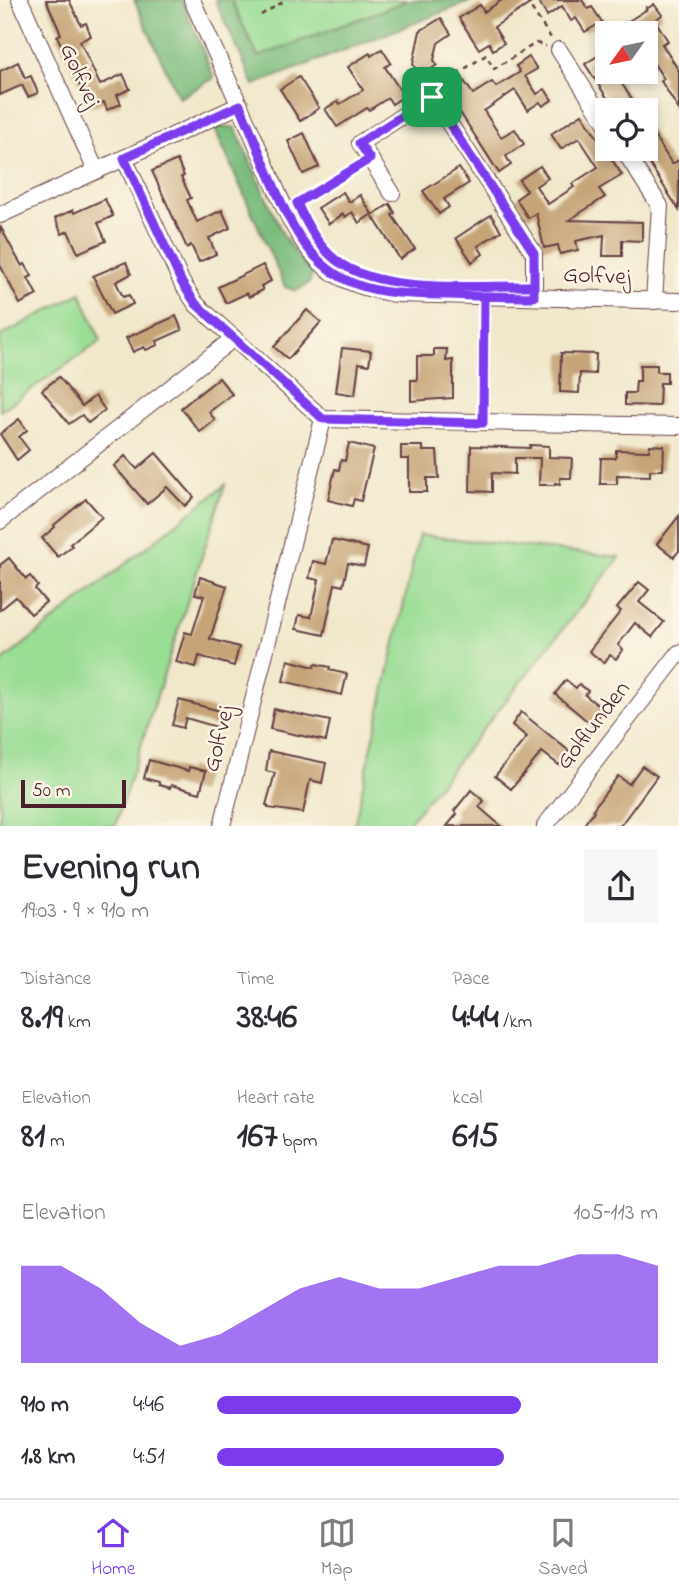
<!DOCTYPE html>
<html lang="en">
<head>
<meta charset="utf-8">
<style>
  body { margin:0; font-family:"Indie Flower",sans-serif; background:#f7f7f7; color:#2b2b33; height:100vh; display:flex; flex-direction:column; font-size:26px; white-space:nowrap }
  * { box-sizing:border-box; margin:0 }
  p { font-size:23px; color:#7c7c81 }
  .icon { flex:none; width:38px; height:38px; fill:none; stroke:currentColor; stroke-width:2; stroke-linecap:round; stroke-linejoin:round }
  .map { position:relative; height:826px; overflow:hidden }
  .details { display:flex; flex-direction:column; background:#fff; flex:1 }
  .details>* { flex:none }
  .needle { width:46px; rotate:237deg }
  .tools { position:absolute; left:595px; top:21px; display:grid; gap:14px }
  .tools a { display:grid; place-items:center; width:63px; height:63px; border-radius:0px; background:#fff; box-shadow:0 4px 10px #0003; font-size:35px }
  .scale { position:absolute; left:21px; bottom:18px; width:105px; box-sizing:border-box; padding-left:7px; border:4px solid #4a1f2b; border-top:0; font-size:19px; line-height:24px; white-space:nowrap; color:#4a1f2b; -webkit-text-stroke:5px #fcf5e5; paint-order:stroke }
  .pin { position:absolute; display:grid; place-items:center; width:60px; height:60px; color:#fff; margin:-30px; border-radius:14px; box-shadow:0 4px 10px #0006 }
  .round { display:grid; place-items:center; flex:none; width:74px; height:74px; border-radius:0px; background:#f7f7f7 }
  .summary { display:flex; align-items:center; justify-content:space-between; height:119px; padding:0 21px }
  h1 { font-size:38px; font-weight:700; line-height:52px }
  .stats { display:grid; grid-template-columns:repeat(3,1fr); gap:10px; height:119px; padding:7px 21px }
  .stats div { display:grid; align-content:center }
  .stats b { font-size:35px; font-weight:700 }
  .stats small { font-size:19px; font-weight:400 }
  .stats p { font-size:19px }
  .chart { height:196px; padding:14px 21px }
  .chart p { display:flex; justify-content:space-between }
  .chart svg { width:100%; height:126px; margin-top:7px; fill:#7c3aed; opacity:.7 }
  ul { padding:0 21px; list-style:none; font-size:23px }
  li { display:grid; grid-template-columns:112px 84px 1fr; align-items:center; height:52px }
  li i { height:18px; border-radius:9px; background:#7c3aed }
  .tabs { display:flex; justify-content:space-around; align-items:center; height:98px; border-top:2px solid #e1e1e2; background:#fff; font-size:19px; color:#7c7c81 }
  .tabs a { display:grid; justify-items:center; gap:4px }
  .tabs .current { color:#7c3aed }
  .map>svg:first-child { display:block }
  .green { fill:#9add94; stroke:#727e60; stroke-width:2 }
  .forest { fill:#7bbc7e; stroke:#626e54; stroke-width:2 }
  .building { fill:#c6a478 }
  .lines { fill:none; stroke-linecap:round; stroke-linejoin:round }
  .minor-casing { stroke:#633d43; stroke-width:18 }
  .path { stroke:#633d43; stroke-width:2.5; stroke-dasharray:5 5; stroke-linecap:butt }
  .minor { stroke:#fff; stroke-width:16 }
  .route-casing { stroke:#fff; stroke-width:14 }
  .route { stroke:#7c3aed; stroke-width:9 }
  .labels { text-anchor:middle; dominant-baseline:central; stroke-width:5; stroke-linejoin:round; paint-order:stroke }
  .street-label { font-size:24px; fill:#4a1f2b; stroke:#fcf5e5 }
</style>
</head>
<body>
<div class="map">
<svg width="679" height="826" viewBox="0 0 679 826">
  <rect width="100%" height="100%" fill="#fcf5e5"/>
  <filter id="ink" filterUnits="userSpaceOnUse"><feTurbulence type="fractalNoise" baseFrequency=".0143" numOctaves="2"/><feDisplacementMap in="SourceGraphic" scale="14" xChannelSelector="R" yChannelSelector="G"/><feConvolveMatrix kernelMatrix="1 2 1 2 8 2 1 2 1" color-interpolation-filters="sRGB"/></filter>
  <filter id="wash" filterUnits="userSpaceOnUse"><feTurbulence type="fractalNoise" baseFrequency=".00686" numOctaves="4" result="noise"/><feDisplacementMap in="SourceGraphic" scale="28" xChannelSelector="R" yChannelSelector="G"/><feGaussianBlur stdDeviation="1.57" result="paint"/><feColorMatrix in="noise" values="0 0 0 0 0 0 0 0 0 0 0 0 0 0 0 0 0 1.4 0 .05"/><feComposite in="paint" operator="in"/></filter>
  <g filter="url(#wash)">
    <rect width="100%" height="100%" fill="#f1e8cc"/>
    <g class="green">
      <polygon points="231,0 409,0 258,57"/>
      <polygon points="81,293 101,341 0,411 0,336"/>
      <polygon points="225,485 115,826 0,826 0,663"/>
      <polygon points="419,535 620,557 406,826 354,826"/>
    </g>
    <g class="forest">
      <polygon points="134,0 182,0 214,78 179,98"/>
      <polygon points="215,0 231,0 258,57 409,0 474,0 254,85"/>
      <polygon points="214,127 235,127 283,235 306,268 314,269 309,283 296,291 285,287"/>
    </g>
    <g id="blocks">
      <g class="building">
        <polygon points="46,0 69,0 81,25 86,23 91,36 80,41 100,85 123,74 130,89 117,95 121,104 107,110 104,102 90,108 57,36 61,34"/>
        <polygon points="502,0 536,0 494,27 504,43 493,50 489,43 479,49 459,18 480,5 484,12"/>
        <polygon points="538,0 582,0 588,9 592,7 602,22 585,32 576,18 571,21 562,6 547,16"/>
        <polygon points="654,4 662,15 655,20 668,41 662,44 679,71 679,110 661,81 664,79 646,52 646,26 634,33 627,22 646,10 646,6 647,9"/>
        <polygon points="441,18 451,34 438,43 434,60 437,65 420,76 413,64 420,31"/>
        <polygon points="382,49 391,63 385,67 404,96 392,104 388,98 369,110 367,108 337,127 325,109 338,101 340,104 363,90 348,67 370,53 371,56"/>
        <polygon points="607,50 607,72 614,72 639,110 615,110 585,64"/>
        <polygon points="529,57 537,69 525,76 537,94 545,89 552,100 543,106 540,102 528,110 515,90 484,111 501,137 515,129 524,144 506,156 511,165 499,173 447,92 464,81 473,94 492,82 496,87 520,72 516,66"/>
        <polygon points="18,62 25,78 31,76 38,93 28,97 22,85 0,95 0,71"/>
        <polygon points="299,77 319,108 300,121 280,89"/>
        <polygon points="582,114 622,175 599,189 605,197 569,220 642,222 642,241 622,240 622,256 603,256 604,235 576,241 578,250 560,254 558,245 544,248 536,213 528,218 516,199 527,191 519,180 540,166 548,178 536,186 548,204 574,187 572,184 598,167 579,138 561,149 551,134"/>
        <polygon points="646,123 672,164 679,160 679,210 640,149 646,149"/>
        <polygon points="304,133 319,167 303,174 288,141"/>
        <polygon points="177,160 184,176 181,177 191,198 187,200 197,222 222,210 230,228 209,238 216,254 199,262 191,245 187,248 152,171"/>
        <polygon points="459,168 469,183 444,199 449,207 439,214 423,191"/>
        <polygon points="343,192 349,202 360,195 372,214 359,223 352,212 345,217 343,214 329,224 318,208"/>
        <polygon points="105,199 113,216 98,223 106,241 78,253 68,231 62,234 55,218 73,210 74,213"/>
        <polygon points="390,204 395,213 392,215 415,249 400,259 372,215"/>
        <polygon points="491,215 501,231 478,246 483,254 472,262 456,238"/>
        <polygon points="0,226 15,254 22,266 25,264 32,276 28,278 37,295 20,304 0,265"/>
        <polygon points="126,262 131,274 116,282 123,297 129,295 133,304 112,314 93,276"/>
        <polygon points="263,265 271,281 261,286 263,290 249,297 247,293 226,303 218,287"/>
        <polygon points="307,310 321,322 288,359 274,347"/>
        <polygon points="176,316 182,330 157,341 158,345 146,350 144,347 133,352 126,338"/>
        <polygon points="342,348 371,351 369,365 359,363 355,395 336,392"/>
        <polygon points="434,349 447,349 446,361 453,360 453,398 411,401 411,380 417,380 417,356 434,356"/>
        <polygon points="561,353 596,354 595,374 580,373 579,393 560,392"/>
        <polygon points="640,365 657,365 657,372 667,372 667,383 660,383 659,406 625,405 625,393 635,393 636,381 640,381"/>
        <polygon points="59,377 82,406 95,396 105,410 88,423 82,415 69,424 42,390"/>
        <polygon points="219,378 232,394 209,412 215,420 200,432 181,408"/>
        <polygon points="19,419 27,430 19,437 29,450 17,460 0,434"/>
        <polygon points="349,443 374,449 361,501 354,499 352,506 328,500 335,469 339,470 341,460 345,461"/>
        <polygon points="530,445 549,446 549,457 572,458 571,478 560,478 560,484 555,483 555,485 539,485 540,458 515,458 515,474 492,473 492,492 470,491 471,446 530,448"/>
        <polygon points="650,445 664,446 663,470 650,470 650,476 617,475 617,484 600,484 601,458 616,458 616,450 649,451"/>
        <polygon points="401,446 423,446 423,451 437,451 439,478 427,478 427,492 409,492 409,459 401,459"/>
        <polygon points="156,453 194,497 185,506 167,487 147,504 114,466 125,456 137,469"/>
        <polygon points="86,499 102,517 70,544 72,546 58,557 42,538 55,527 54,525"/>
        <polygon points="679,516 679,551 674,557 657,544"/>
        <polygon points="332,540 368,548 364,566 348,563 343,586 335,584 324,635 296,629 299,615 311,617 319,580 309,578 313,561 326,564"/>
        <polygon points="9,558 26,579 30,576 38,586 35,589 46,602 31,614 16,597 0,610 0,565"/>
        <polygon points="200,577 227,586 210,639 239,647 234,666 199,656 196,667 176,662 185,632 192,634 204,596 195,594"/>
        <polygon points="639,582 649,590 639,602 664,622 652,637 635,623 618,645 623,650 616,659 610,655 604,663 589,651 621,611 617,608"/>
        <polygon points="288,660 314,667 315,664 330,667 329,670 347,674 342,695 283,681"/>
        <polygon points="566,680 576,688 579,684 588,691 585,695 604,710 592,725 555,694"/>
        <polygon points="179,700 224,712 220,728 186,718 183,728 172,725"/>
        <polygon points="274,709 330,721 326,741 270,729"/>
        <polygon points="521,712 569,751 559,765 542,752 511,789 495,776 527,737 512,725"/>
        <polygon points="269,751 326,763 322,783 310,780 303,813 268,808 268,806 266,805 275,773 266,771"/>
        <polygon points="149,760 188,771 189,767 206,771 200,793 171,785 170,788 159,785 159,782 144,778"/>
        <polygon points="642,766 657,776 620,826 583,826 594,811 593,809 618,776 629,784"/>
        <polygon points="471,790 484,801 479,807 501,826 447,826 457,814 454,811"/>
      </g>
    </g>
  </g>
  <g filter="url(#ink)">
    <use href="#blocks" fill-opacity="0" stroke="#633d43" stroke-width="2"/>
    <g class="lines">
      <g class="minor-casing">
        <g id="minor">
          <polyline points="20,0 96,171"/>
          <path d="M192,0C215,51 238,101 260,152C277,189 290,230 318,260C339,282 367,289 395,294L679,301"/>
          <polyline points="559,50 607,125"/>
          <polyline points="623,149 660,206 654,301"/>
          <polyline points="124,158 182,283 196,304 323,419 679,426"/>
          <polyline points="392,193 360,143 432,97 534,253 534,297"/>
          <polyline points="0,215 240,105"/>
          <polyline points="0,521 234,338"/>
          <polyline points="222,826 323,419"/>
          <polyline points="545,826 679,653"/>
        </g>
      </g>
      <g class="path">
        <polyline points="526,0 551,38"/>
        <polyline points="261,15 286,0"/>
        <polyline points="440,85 486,55 494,69 536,43 546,46"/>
        <polyline points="298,203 358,166"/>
        <polyline points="483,409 484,311"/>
      </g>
      <use href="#minor" class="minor"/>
    </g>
  </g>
  <g class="lines" filter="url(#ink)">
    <g class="route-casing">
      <path id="route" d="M432,97L534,253V297C503,297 473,296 442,295C374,294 328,290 292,224C272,186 257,144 240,105L124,158L182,283L196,304L323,419L483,423L484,296L534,297V286C477,285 383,295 337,261C318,246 307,225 297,203L370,159L359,143L432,97"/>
    </g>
    <use href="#route" class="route"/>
  </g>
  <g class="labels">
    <g class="street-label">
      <text transform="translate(79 76) rotate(66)">Golfvej</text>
      <text transform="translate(597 277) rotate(2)">Golfvej</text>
      <text transform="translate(594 726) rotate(-52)">Golflunden</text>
      <text transform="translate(220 739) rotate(-76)">Golfvej</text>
    </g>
  </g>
</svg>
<div class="tools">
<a><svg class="needle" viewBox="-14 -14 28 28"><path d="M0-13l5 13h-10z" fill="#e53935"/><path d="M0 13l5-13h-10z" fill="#7c7c81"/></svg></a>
<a><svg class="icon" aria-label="locate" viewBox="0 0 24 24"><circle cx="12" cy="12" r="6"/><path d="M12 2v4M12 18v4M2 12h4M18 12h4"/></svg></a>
</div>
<div class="scale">50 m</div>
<div class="pin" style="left:432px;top:97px;background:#1e9e55"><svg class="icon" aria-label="arrive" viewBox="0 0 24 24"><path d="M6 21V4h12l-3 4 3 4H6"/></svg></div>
</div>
<section class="details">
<div class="summary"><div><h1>Evening run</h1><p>19:03 · 9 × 910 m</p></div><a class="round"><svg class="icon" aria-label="share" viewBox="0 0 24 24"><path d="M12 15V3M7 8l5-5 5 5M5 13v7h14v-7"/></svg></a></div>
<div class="stats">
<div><p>Distance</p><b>8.19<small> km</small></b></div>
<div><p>Time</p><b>38:46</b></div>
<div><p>Pace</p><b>4:44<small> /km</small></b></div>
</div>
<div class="stats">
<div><p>Elevation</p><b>81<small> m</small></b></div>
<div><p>Heart rate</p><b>167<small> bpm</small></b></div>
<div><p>kcal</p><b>615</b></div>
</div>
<div class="chart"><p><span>Elevation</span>105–113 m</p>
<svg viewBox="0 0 160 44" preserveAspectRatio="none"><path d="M0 44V10L10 10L20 18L30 30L40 38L50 34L60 26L70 18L80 14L90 18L100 18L110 14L120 10L130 10L140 6L150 6L160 10V44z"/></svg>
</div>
<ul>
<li><b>910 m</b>4:46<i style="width:69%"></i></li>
<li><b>1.8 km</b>4:51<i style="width:65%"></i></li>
</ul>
</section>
<nav class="tabs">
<a class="current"><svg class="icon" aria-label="home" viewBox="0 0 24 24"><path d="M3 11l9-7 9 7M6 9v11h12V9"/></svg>Home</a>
<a><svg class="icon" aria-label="map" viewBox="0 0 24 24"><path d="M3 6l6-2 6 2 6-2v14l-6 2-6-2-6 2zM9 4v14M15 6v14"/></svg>Map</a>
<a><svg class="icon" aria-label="saved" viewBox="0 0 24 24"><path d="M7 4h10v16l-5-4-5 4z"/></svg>Saved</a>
</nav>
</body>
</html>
